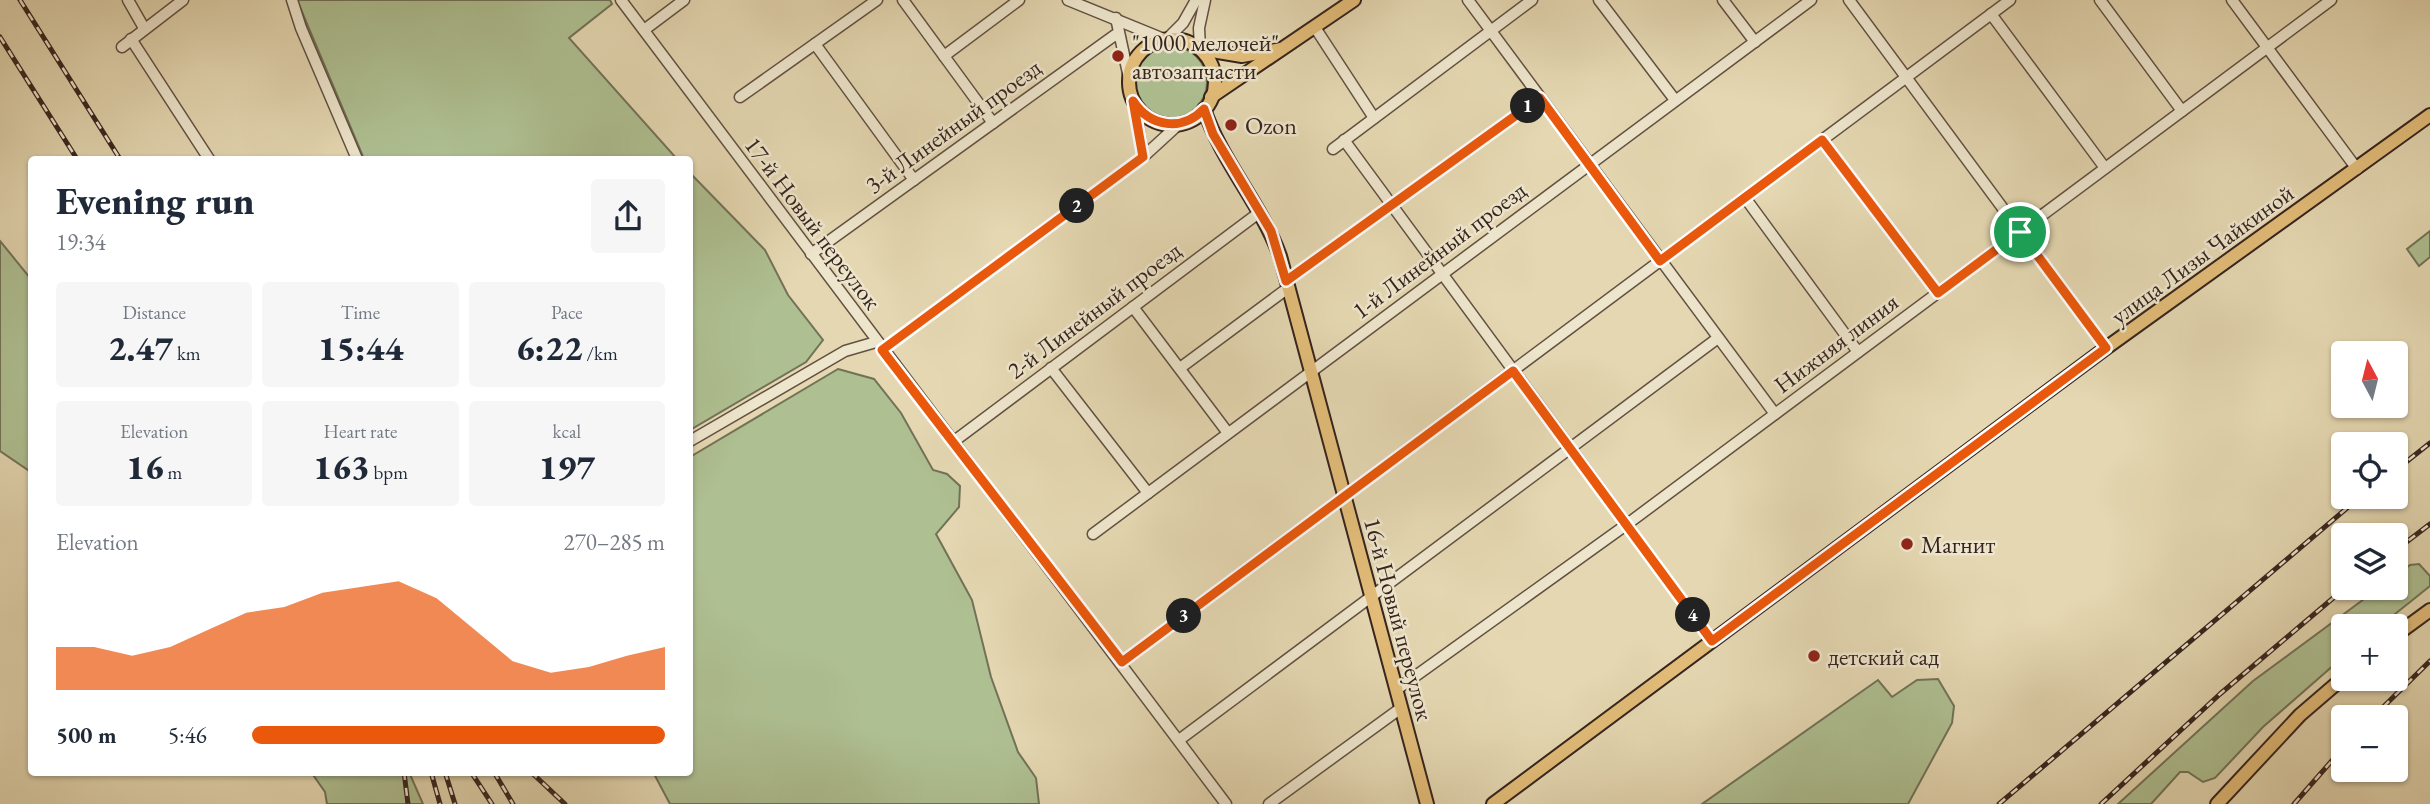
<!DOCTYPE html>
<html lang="en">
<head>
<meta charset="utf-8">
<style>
  body { margin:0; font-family:"EB Garamond",serif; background:#f6f6f7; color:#1f2937; height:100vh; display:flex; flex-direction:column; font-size:26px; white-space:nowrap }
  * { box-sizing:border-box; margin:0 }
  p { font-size:23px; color:#747a83 }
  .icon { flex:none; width:38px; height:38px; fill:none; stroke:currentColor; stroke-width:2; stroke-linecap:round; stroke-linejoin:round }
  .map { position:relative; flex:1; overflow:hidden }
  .details { position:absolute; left:28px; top:156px; width:665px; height:620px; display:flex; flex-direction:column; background:#fff; border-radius:7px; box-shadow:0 2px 5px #0004 }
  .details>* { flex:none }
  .needle { width:46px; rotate:353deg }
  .buttons { position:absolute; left:2331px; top:341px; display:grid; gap:14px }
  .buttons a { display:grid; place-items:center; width:77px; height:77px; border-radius:7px; background:#fff; box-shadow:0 2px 5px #0004; font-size:35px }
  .pin { position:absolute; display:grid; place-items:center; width:60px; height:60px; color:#fff; margin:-30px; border:4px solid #fff; border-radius:50%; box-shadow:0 2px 7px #0007 }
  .km { position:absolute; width:35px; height:35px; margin:-18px; border-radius:50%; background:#222; color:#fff; font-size:19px; line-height:35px; text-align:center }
  .round { display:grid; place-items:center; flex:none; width:74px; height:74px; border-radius:7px; background:#f6f6f7 }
  .headline { display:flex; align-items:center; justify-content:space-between; height:119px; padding:0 28px }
  h1 { font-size:38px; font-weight:800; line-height:52px }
  .metrics { display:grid; grid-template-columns:repeat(3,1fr); gap:10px; height:119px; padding:7px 28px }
  .metrics div { display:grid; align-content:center; border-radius:7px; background:#f6f6f7; text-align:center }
  .metrics b { font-size:35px; font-weight:800 }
  .metrics small { font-size:19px; font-weight:400 }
  .metrics p { font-size:19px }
  .chart { height:196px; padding:14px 28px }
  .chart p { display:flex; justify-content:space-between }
  .chart svg { width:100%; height:126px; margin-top:7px; fill:#ea580c; opacity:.7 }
  ul { padding:0 28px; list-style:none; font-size:23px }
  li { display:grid; grid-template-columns:112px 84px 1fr; align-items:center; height:52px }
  li i { height:18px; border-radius:9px; background:#ea580c }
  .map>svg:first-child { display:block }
  .green { fill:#aebf91; stroke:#727258; stroke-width:2 }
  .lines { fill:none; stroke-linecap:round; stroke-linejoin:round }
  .minor-casing { stroke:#625143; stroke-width:13 }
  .major-casing { stroke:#36241e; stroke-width:16 }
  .minor { stroke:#ede5cc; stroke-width:10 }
  .major { stroke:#e2bc78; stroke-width:12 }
  .rail-casing { stroke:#36241e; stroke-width:5 }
  .rail { stroke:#ede5cc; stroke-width:2.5; stroke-dasharray:8; stroke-linecap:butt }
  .route-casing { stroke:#fff; stroke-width:14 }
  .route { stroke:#ea580c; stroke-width:9 }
  .poi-dot { fill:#8f2418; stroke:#ede5cc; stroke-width:2.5 }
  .labels { text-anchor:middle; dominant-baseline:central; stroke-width:5; stroke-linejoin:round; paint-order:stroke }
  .poi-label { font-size:24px; fill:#36241e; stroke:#ede5cc; text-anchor:start }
  .street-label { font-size:24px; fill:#36241e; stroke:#ede5cc }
</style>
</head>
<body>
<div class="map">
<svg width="2430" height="804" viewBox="0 0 2430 804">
  <rect width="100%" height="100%" fill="#e4d7b1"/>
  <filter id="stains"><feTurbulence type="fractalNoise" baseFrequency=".00286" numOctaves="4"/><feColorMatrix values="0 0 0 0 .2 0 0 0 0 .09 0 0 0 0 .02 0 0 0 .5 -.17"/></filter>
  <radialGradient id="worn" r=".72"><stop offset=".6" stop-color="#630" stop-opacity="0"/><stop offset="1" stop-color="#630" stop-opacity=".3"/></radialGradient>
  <g class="green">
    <polygon points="297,0 610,0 612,4 569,38 677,159 364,159"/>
    <circle cx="1171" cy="82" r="36"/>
    <polygon points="690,173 765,250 788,295 823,340 806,362 690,430"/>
    <polygon points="2430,231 2430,257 2419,266 2407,249"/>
    <polygon points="0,241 31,279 31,472 0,451"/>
    <polygon points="838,369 874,379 901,413 933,470 947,474 960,486 959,507 936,534 972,600 991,677 1018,752 1036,778 1039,804 670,804 653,772 690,772 690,457"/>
    <polygon points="2419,564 2430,576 2430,586 2380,626 2343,626 2343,657 2263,727 2215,778 2203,782 2188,772 2180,772 2151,804 2118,804 2253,681 2379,588 2396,588 2396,576 2410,565"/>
    <polygon points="1938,679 1954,706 1952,723 1908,804 1702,804 1878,680 1892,697 1917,680"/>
    <polygon points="311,772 409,772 423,804 327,804 325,792"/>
  </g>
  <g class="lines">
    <g class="minor-casing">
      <g id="minor">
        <polyline points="128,0 144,28"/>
        <polyline points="292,0 301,28 357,159"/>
        <polyline points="621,0 1226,804"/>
        <polyline points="903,0 993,123"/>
        <polyline points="1068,0 1166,40 1183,23 1196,0"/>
        <polyline points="1468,0 1775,414"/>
        <polyline points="1599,0 1675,100"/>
        <polyline points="1723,0 1755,42"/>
        <polyline points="1849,0 2106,348"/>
        <polyline points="2100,0 2182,111"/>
        <polyline points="2232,0 2357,169"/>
        <polyline points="1991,14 2105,168"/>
        <polyline points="1116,18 1129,78"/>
        <polyline points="1316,29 1374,118"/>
        <polyline points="644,30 684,0"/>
        <polyline points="131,39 209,159"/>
        <polyline points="815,44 914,180"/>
        <polyline points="122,47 183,0"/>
        <polyline points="1200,49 1199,28 1205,0"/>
        <polyline points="944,56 1019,0"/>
        <polyline points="740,97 877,0"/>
        <polyline points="1134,101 1143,157"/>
        <polyline points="1344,140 1712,641"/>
        <polyline points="1822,140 1938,293"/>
        <polyline points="1333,149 1532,0"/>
        <polyline points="1746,199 1858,352"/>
        <polyline points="811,254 1115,35 1120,38"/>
        <polyline points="1286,281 1540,98"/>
        <polyline points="1133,307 1228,433"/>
        <polyline points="882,350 1143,157 1179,124"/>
        <polyline points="1051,368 1148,493"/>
        <polyline points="1180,368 1288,288"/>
        <polyline points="690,441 845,351 876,342"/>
        <polyline points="953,442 1260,212"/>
        <polyline points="1093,534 1811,0"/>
        <polyline points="1122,662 2010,0"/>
        <polyline points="1396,690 1626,525 2331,0"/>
        <polyline points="1179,740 1718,338"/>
        <polyline points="1269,804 1401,708"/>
      </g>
    </g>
    <g class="major-casing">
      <g id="major">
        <circle cx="1172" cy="82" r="43"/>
        <polyline points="1200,49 1242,56 1281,49"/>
        <polyline points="1211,97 1354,0"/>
        <path d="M1204,109C1222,162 1261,204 1280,256L1427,804"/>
        <polyline points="2396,635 2430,610"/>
        <polyline points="1493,804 2106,348 2430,115"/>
        <polyline points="2217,804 2300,715 2343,678"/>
      </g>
    </g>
    <use href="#minor" class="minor"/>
    <use href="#major" class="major"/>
    <g class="rail-casing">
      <g id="rail">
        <polyline points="20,0 120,159"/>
        <polyline points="0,37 77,159"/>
        <polyline points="2396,470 2430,443"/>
        <polyline points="2396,550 2430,524"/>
        <polyline points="2372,718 2430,661"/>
        <polyline points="404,772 408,804"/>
        <polyline points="431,772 440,804"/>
        <polyline points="445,772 455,804"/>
        <polyline points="471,772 492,804"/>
        <polyline points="494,772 513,804"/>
        <polyline points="531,772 565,804"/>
        <polyline points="1999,804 2360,497"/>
        <polyline points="2101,804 2220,694 2345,588"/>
        <polyline points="2294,804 2343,748"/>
      </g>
    </g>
    <use href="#rail" class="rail"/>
  </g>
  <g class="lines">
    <g class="route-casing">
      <path id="route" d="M1540,98L1660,261L1822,140L1938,293L2020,232L2106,348L1712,641L1513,371L1122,662L882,350L1143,157L1133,101C1150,127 1182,132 1204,109L1213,134L1271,231L1286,281Z"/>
    </g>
    <use href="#route" class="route"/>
  </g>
  <g class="poi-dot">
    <circle cx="1118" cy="56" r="7"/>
    <circle cx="1231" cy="125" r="7"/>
    <circle cx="1907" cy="544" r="7"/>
    <circle cx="1814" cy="656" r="7"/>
  </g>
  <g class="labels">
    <g class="poi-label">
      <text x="1132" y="42">"1000 мелочей"<tspan x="1132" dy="28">автозапчасти</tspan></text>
      <text x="1245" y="125">Ozon</text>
      <text x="1921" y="544">Магнит</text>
      <text x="1828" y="656">детский сад</text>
    </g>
    <g class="street-label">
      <text transform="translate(953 126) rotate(-36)">3-й Линейный проезд</text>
      <text transform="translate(813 223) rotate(53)">17-й Новый переулок</text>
      <text transform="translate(1439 250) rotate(-37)">1-й Линейный проезд</text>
      <text transform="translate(2202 254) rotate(-36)">улица Лизы Чайкиной</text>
      <text transform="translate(1094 310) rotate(-37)">2-й Линейный проезд</text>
      <text transform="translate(1836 343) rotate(-37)">Нижняя линия</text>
      <text transform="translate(1399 619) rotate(75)">16-й Новый переулок</text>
    </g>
  </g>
  <rect width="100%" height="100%" filter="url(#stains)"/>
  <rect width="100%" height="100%" fill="url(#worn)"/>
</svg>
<div class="buttons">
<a><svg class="needle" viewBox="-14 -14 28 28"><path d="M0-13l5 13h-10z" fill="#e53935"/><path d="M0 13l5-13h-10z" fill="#747a83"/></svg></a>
<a><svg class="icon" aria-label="locate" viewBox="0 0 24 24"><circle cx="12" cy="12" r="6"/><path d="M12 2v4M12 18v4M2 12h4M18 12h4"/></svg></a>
<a><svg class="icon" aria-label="layers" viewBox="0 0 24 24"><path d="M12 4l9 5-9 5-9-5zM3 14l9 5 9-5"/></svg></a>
<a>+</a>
<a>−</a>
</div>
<div class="pin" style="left:2020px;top:232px;background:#1e9e55"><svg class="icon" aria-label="arrive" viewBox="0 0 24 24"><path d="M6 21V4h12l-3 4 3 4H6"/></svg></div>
<b class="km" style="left:1528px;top:106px">1</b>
<b class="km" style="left:1077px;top:206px">2</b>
<b class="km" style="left:1184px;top:616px">3</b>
<b class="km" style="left:1693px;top:615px">4</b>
<section class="details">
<div class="headline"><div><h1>Evening run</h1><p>19:34</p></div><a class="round"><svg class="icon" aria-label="share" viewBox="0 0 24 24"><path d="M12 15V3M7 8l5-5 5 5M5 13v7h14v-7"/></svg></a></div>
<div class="metrics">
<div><p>Distance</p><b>2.47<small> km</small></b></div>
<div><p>Time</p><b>15:44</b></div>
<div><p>Pace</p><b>6:22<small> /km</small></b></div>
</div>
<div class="metrics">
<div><p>Elevation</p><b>16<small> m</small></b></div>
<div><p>Heart rate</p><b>163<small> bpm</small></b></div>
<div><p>kcal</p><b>197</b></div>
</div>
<div class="chart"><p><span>Elevation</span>270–285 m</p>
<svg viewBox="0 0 160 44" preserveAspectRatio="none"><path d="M0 44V29L10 29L20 32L30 29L40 23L50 17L60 15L70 10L80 8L90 6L100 12L110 23L120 34L130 38L140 36L150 32L160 29V44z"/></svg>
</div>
<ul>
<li><b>500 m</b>5:46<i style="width:100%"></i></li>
</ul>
</section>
</div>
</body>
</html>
